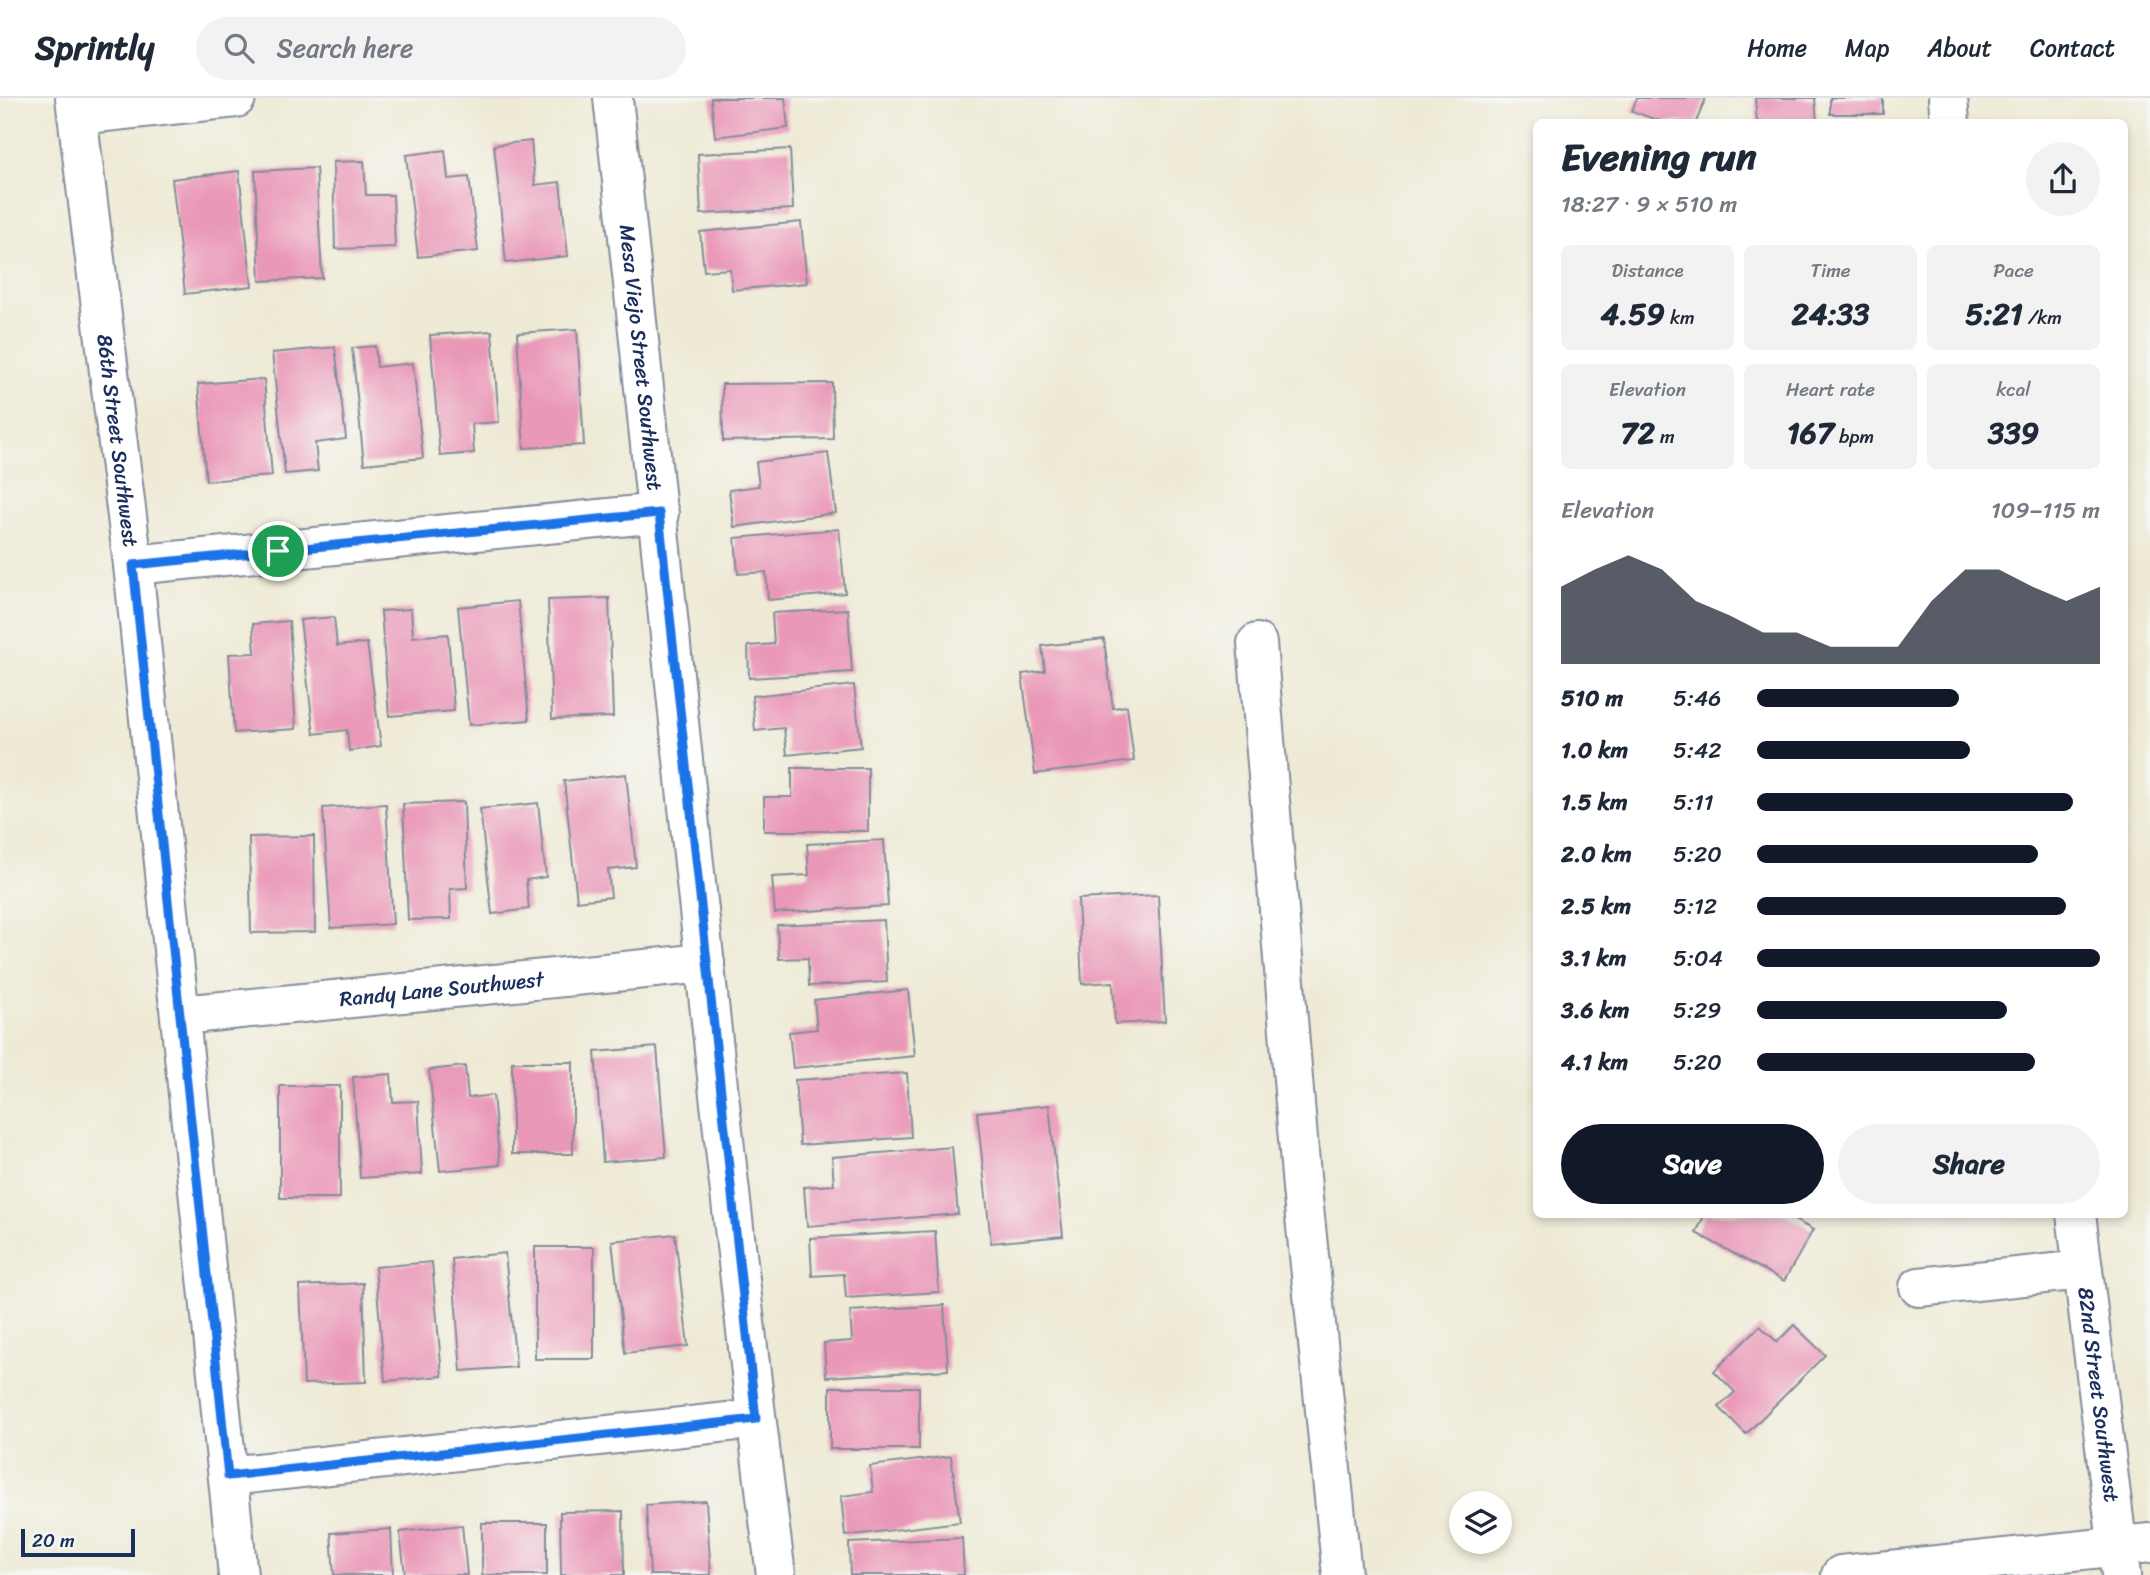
<!DOCTYPE html>
<html lang="en">
<head>
<meta charset="utf-8">
<style>
  body { margin:0; font-family:Sriracha,sans-serif; background:#f2f2f3; color:#1f2937; height:100vh; display:flex; flex-direction:column; font-size:26px; white-space:nowrap }
  * { box-sizing:border-box; margin:0 }
  p { font-size:23px; color:#747a83 }
  .icon { flex:none; width:38px; height:38px; fill:none; stroke:currentColor; stroke-width:2; stroke-linecap:round; stroke-linejoin:round }
  .map { position:relative; flex:1; overflow:hidden }
  .sheet { position:absolute; left:1533px; top:21px; width:595px; height:1099px; display:flex; flex-direction:column; background:#fff; border-radius:10px; box-shadow:0 4px 10px #0003 }
  .sheet>* { flex:none }
  .buttons { position:absolute; left:1449px; top:1393px; display:grid; gap:14px }
  .buttons a { display:grid; place-items:center; width:63px; height:63px; border-radius:50%; background:#fff; box-shadow:0 4px 10px #0003; font-size:35px }
  .scale { position:absolute; left:21px; bottom:18px; width:114px; box-sizing:border-box; padding-left:7px; border:4px solid #1b2f5e; border-top:0; font-size:19px; line-height:24px; white-space:nowrap; color:#1b2f5e; -webkit-text-stroke:5px #f6f6f2; paint-order:stroke }
  .pin { position:absolute; display:grid; place-items:center; width:60px; height:60px; color:#fff; margin:-30px; border:4px solid #fff; border-radius:50%; box-shadow:0 2px 7px #0007 }
  .round { display:grid; place-items:center; flex:none; width:74px; height:74px; border-radius:37px; background:#f2f2f3 }
  .headline { display:flex; align-items:center; justify-content:space-between; height:119px; padding:0 28px }
  h1 { font-size:38px; font-weight:800; line-height:52px }
  .metrics { display:grid; grid-template-columns:repeat(3,1fr); gap:10px; height:119px; padding:7px 28px }
  .metrics div { display:grid; align-content:center; border-radius:10px; background:#f2f2f3; text-align:center }
  .metrics b { font-size:30px; font-weight:800 }
  .metrics small { font-size:19px; font-weight:400 }
  .metrics p { font-size:19px }
  .chart { height:196px; padding:14px 28px }
  .chart p { display:flex; justify-content:space-between }
  .chart svg { width:100%; height:126px; margin-top:7px; fill:#111827; opacity:.7 }
  .action { display:flex; gap:14px; margin-top:auto; padding:14px 28px }
  .action a { flex:1; height:80px; border-radius:42px; background:#111827; color:#fff; font-size:28px; font-weight:800; line-height:80px; text-align:center }
  .action a+a { background:#f2f2f3; color:#1f2937 }
  ul { padding:0 28px; list-style:none; font-size:23px }
  li { display:grid; grid-template-columns:112px 84px 1fr; align-items:center; height:52px }
  li i { height:18px; border-radius:9px; background:#111827 }
  header { display:flex; align-items:center; gap:42px; box-sizing:border-box; height:98px; padding:0 35px; background:#fff; border-bottom:2px solid #e0e1e3 }
  header strong { font-size:33px }
  nav { display:flex; gap:38px; margin-inline-start:auto; font-size:24px }
  .search { width:490px; height:63px; background:#f2f2f3; display:flex; align-items:center; gap:18px; box-sizing:border-box; padding:0 24px; border-radius:38px; color:#747a83; font-size:26px }
  .map>svg:first-child { display:block }
  .building { fill:#ea98b8 }
  .lines { fill:none; stroke-linecap:round; stroke-linejoin:round }
  .minor-casing { stroke:#848c9a; stroke-width:42 }
  .minor { stroke:#fff; stroke-width:38 }
  .route-casing { stroke:#fff; stroke-width:14 }
  .route { stroke:#1a73e8; stroke-width:9 }
  .labels { text-anchor:middle; dominant-baseline:central; stroke-width:6; stroke-linejoin:round; paint-order:stroke }
  .street-label { font-size:21px; fill:#1b2f5e; stroke:#f6f6f2 }
</style>
</head>
<body>
<header>
<strong>Sprintly</strong>
<div class="search"><svg class="icon" aria-label="search" viewBox="0 0 24 24"><circle cx="10" cy="10" r="6"/><path d="M15 15l6 6"/></svg>Search here</div>
<nav><a>Home</a><a>Map</a><a>About</a><a>Contact</a></nav>
</header>
<div class="map">
<svg width="2150" height="1477" viewBox="0 0 2150 1477">
  <rect width="100%" height="100%" fill="#f6f6f2"/>
  <filter id="ink" filterUnits="userSpaceOnUse"><feTurbulence type="fractalNoise" baseFrequency=".0143" numOctaves="2"/><feDisplacementMap in="SourceGraphic" scale="14" xChannelSelector="R" yChannelSelector="G"/><feConvolveMatrix kernelMatrix="1 2 1 2 8 2 1 2 1" color-interpolation-filters="sRGB"/></filter>
  <filter id="wash" filterUnits="userSpaceOnUse"><feTurbulence type="fractalNoise" baseFrequency=".00686" numOctaves="4" result="noise"/><feDisplacementMap in="SourceGraphic" scale="28" xChannelSelector="R" yChannelSelector="G"/><feGaussianBlur stdDeviation="1.57" result="paint"/><feColorMatrix in="noise" values="0 0 0 0 0 0 0 0 0 0 0 0 0 0 0 0 0 1.4 0 .05"/><feComposite in="paint" operator="in"/></filter>
  <g filter="url(#wash)">
    <rect width="100%" height="100%" fill="#eeead5"/>
    <g id="blocks">
      <g class="building">
        <polygon points="711,0 785,0 788,30 715,39"/>
        <polygon points="1637,0 1706,0 1696,24 1662,24 1632,13"/>
        <polygon points="1755,0 1815,0 1817,24 1757,24"/>
        <rect x="1830" y="0" width="53" height="16"/>
        <polygon points="531,43 535,87 560,84 568,158 506,165 494,47"/>
        <polygon points="790,51 793,111 701,116 698,56"/>
        <polygon points="445,52 448,81 469,79 478,153 418,159 406,57"/>
        <polygon points="364,63 366,97 393,97 395,149 335,151 333,64"/>
        <polygon points="316,70 322,180 260,183 255,73"/>
        <polygon points="239,73 252,188 185,196 172,81"/>
        <polygon points="801,124 807,185 732,192 730,171 704,173 700,134"/>
        <polygon points="577,231 584,347 524,350 517,235"/>
        <polygon points="492,233 499,324 472,326 474,355 440,358 430,237"/>
        <polygon points="375,248 377,269 413,265 423,360 364,366 352,250"/>
        <polygon points="335,249 346,341 315,345 318,373 285,376 272,255"/>
        <polygon points="264,281 272,378 206,383 198,286"/>
        <polygon points="832,285 833,341 723,343 722,286"/>
        <polygon points="828,355 836,415 734,429 729,392 759,388 756,364"/>
        <polygon points="839,431 845,495 768,502 766,474 738,476 735,440"/>
        <polygon points="609,500 613,619 552,621 548,502"/>
        <polygon points="518,503 529,622 469,627 458,509"/>
        <polygon points="411,511 413,539 448,536 454,613 389,618 381,513"/>
        <polygon points="848,511 852,574 749,580 748,548 774,546 772,515"/>
        <polygon points="334,519 337,548 367,545 381,648 349,653 347,632 314,636 300,522"/>
        <polygon points="289,523 296,631 234,635 229,556 255,555 253,526"/>
        <polygon points="1104,541 1113,610 1127,608 1134,663 1035,676 1022,576 1045,573 1042,548"/>
        <polygon points="854,587 861,649 787,657 784,630 755,633 752,598"/>
        <polygon points="792,670 868,670 868,733 764,733 764,699 792,699"/>
        <polygon points="626,676 636,769 608,772 611,799 577,803 564,683"/>
        <polygon points="464,704 467,790 450,791 451,821 408,822 403,706"/>
        <polygon points="538,705 546,779 526,782 529,811 492,816 480,711"/>
        <polygon points="386,706 393,826 331,830 323,710"/>
        <polygon points="314,738 315,834 251,835 249,739"/>
        <polygon points="884,742 888,808 775,815 772,779 809,777 807,746"/>
        <polygon points="1158,797 1165,923 1115,926 1113,884 1082,886 1078,801"/>
        <polygon points="884,822 887,884 809,888 808,860 779,861 777,827"/>
        <polygon points="908,892 915,958 793,970 789,934 817,931 814,902"/>
        <polygon points="657,949 666,1059 603,1064 595,954"/>
        <rect x="512" y="964" width="61" height="92"/>
        <polygon points="465,968 468,1000 493,997 500,1067 440,1073 429,972"/>
        <polygon points="907,975 911,1039 800,1047 795,982"/>
        <polygon points="391,976 393,1004 418,1003 422,1076 360,1080 353,979"/>
        <rect x="280" y="988" width="60" height="112"/>
        <polygon points="1049,1007 1063,1138 991,1145 977,1014"/>
        <polygon points="952,1049 958,1116 807,1128 804,1089 834,1087 832,1059"/>
        <polygon points="1705,1116 1784,1116 1813,1132 1784,1183 1696,1135"/>
        <polygon points="935,1133 939,1194 846,1200 844,1176 812,1178 810,1140"/>
        <polygon points="675,1136 688,1248 625,1255 612,1143"/>
        <rect x="535" y="1149" width="59" height="112"/>
        <polygon points="505,1155 516,1269 461,1273 452,1161"/>
        <polygon points="432,1164 442,1278 385,1283 375,1169"/>
        <polygon points="363,1185 366,1284 304,1286 300,1188"/>
        <polygon points="944,1207 948,1272 826,1279 824,1245 852,1243 850,1213"/>
        <polygon points="1794,1227 1825,1257 1746,1336 1719,1309 1735,1294 1714,1273 1760,1228 1777,1244"/>
        <rect x="830" y="1289" width="89" height="62"/>
        <polygon points="951,1358 960,1424 845,1438 841,1398 873,1394 870,1368"/>
        <polygon points="706,1403 711,1477 650,1477 646,1407"/>
        <polygon points="623,1413 624,1477 561,1477 560,1414"/>
        <rect x="482" y="1425" width="65" height="52"/>
        <polygon points="462,1427 467,1477 405,1477 400,1434"/>
        <polygon points="391,1431 393,1477 334,1477 331,1435"/>
        <polygon points="962,1440 964,1477 850,1477 849,1445"/>
      </g>
    </g>
  </g>
  <g filter="url(#ink)">
    <use href="#blocks" fill-opacity="0" stroke="#848c9a" stroke-width="2"/>
    <g class="lines">
      <g class="minor-casing">
        <g id="minor">
          <path id="s1" d="M75,0L133,467L238,1477"/>
          <path id="s2" d="M613,0C667,492 713,986 776,1477"/>
          <polyline points="1948,0 1950,24"/>
          <polyline points="77,17 236,0"/>
          <polyline points="133,467 659,415"/>
          <polyline points="1257,545 1302,1090 1342,1477"/>
          <path id="s3" d="M181,917L705,865"/>
          <path id="s4" d="M2076,1116L2121,1477"/>
          <polyline points="1919,1189 2083,1172"/>
          <polyline points="228,1378 756,1321"/>
          <polyline points="1841,1477 2150,1445"/>
        </g>
      </g>
      <use href="#minor" class="minor"/>
    </g>
  </g>
  <g class="lines" filter="url(#ink)">
    <g class="route-casing">
      <polygon id="route" points="659,415 756,1321 228,1378 133,467"/>
    </g>
    <use href="#route" class="route"/>
  </g>
  <g class="labels">
    <g class="street-label">
      <text stroke="none"><textPath href="#s2" startOffset="261">Mesa Viejo Street Southwest</textPath></text>
      <text stroke="none"><textPath href="#s1" startOffset="345">86th Street Southwest</textPath></text>
      <text stroke="none"><textPath href="#s3" startOffset="262">Randy Lane Southwest</textPath></text>
      <text stroke="none"><textPath href="#s4" startOffset="182">82nd Street Southwest</textPath></text>
    </g>
  </g>
</svg>
<div class="buttons">
<a><svg class="icon" aria-label="layers" viewBox="0 0 24 24"><path d="M12 4l9 5-9 5-9-5zM3 14l9 5 9-5"/></svg></a>
</div>
<div class="scale">20 m</div>
<div class="pin" style="left:278px;top:453px;background:#1e9e55"><svg class="icon" aria-label="arrive" viewBox="0 0 24 24"><path d="M6 21V4h12l-3 4 3 4H6"/></svg></div>
<section class="sheet">
<div class="headline"><div><h1>Evening run</h1><p>18:27 · 9 × 510 m</p></div><a class="round"><svg class="icon" aria-label="share" viewBox="0 0 24 24"><path d="M12 15V3M7 8l5-5 5 5M5 13v7h14v-7"/></svg></a></div>
<div class="metrics">
<div><p>Distance</p><b>4.59<small> km</small></b></div>
<div><p>Time</p><b>24:33</b></div>
<div><p>Pace</p><b>5:21<small> /km</small></b></div>
</div>
<div class="metrics">
<div><p>Elevation</p><b>72<small> m</small></b></div>
<div><p>Heart rate</p><b>167<small> bpm</small></b></div>
<div><p>kcal</p><b>339</b></div>
</div>
<div class="chart"><p><span>Elevation</span>109–115 m</p>
<svg viewBox="0 0 160 44" preserveAspectRatio="none"><path d="M0 44V17L10 11L20 6L30 11L40 22L50 27L60 33L70 33L80 38L90 38L100 38L110 22L120 11L130 11L140 17L150 22L160 17V44z"/></svg>
</div>
<ul>
<li><b>510 m</b>5:46<i style="width:59%"></i></li>
<li><b>1.0 km</b>5:42<i style="width:62%"></i></li>
<li><b>1.5 km</b>5:11<i style="width:92%"></i></li>
<li><b>2.0 km</b>5:20<i style="width:82%"></i></li>
<li><b>2.5 km</b>5:12<i style="width:90%"></i></li>
<li><b>3.1 km</b>5:04<i style="width:100%"></i></li>
<li><b>3.6 km</b>5:29<i style="width:73%"></i></li>
<li><b>4.1 km</b>5:20<i style="width:81%"></i></li>
</ul>
<div class="action"><a>Save</a><a>Share</a></div>
</section>
</div>
</body>
</html>
